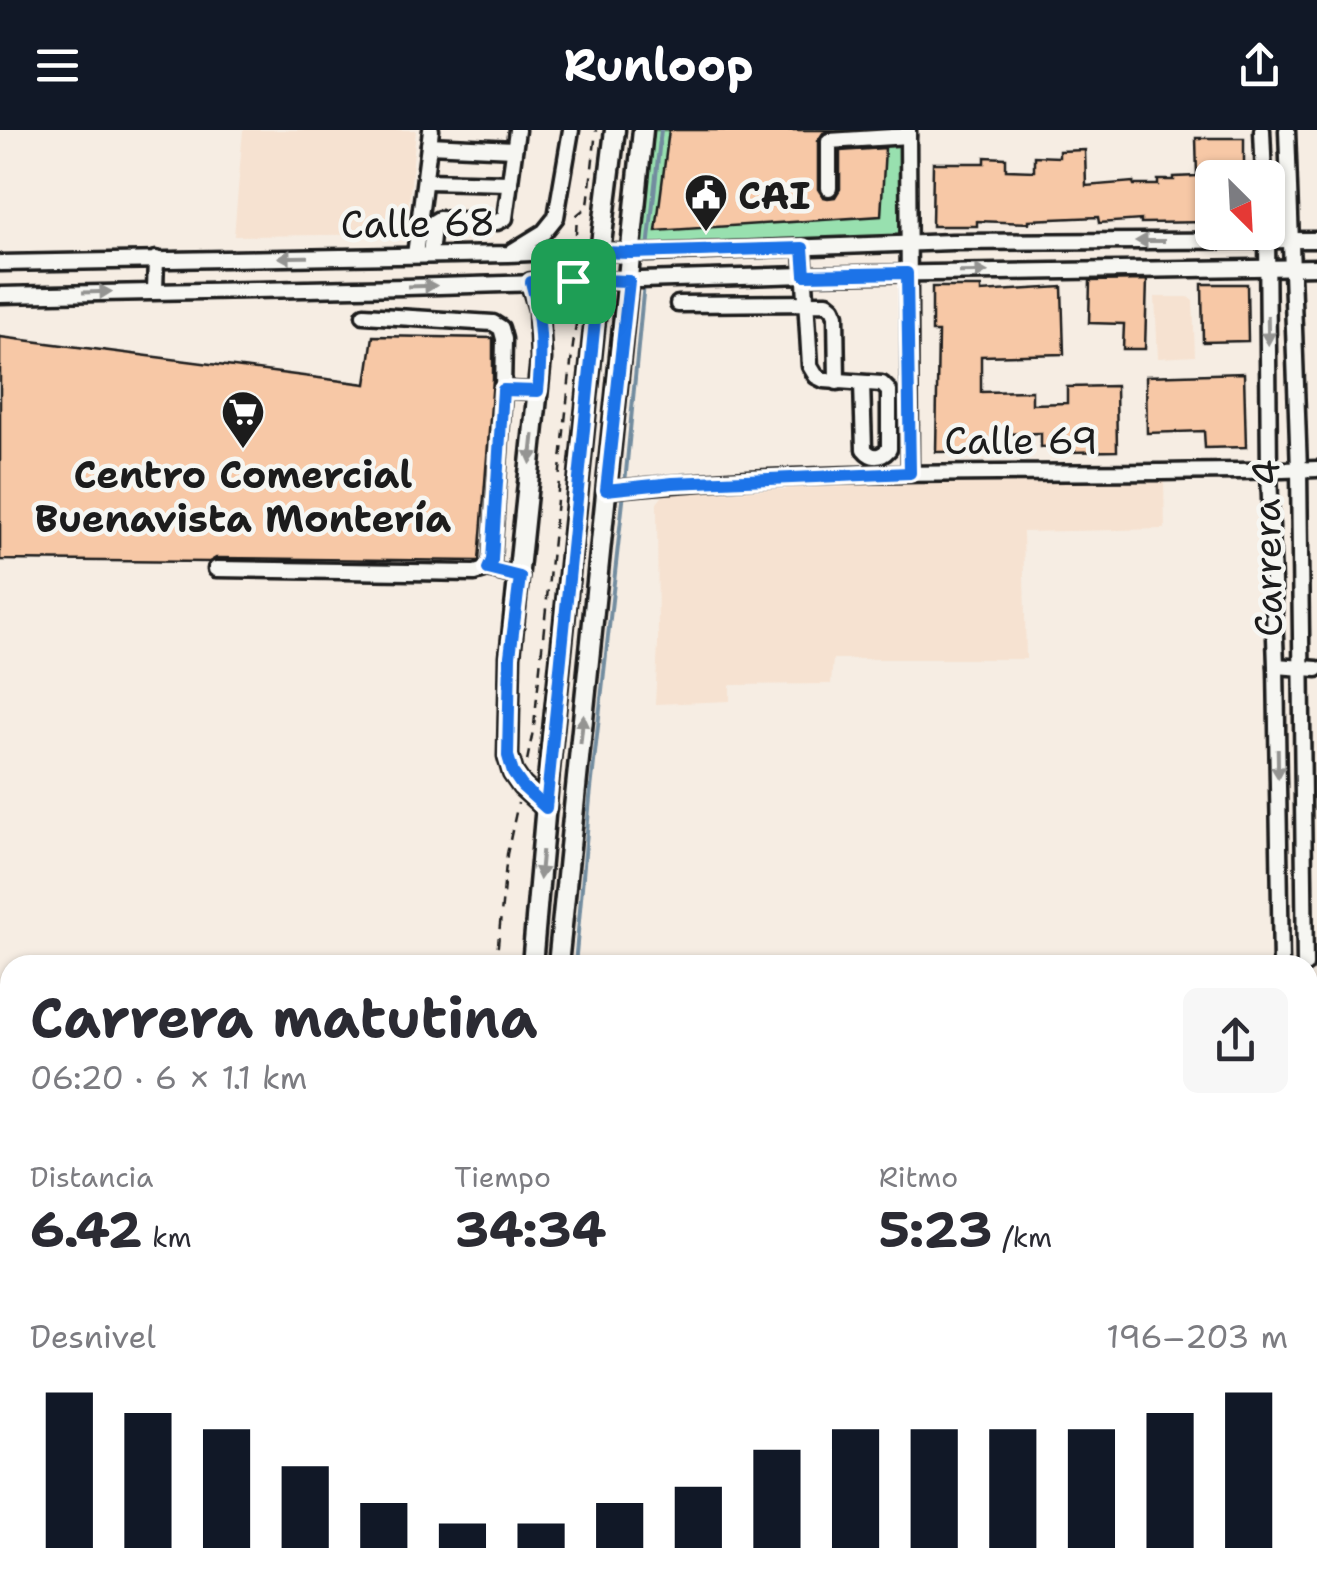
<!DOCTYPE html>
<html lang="es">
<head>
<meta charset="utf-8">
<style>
  body { margin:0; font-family:"Shantell Sans",sans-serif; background:#f7f7f7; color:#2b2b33; height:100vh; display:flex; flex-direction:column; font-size:38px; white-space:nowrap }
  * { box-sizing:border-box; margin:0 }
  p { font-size:32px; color:#7c7c81 }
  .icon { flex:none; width:55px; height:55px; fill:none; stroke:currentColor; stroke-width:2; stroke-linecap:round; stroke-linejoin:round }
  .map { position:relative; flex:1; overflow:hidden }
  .panel { position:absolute; left:0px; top:825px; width:1318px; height:640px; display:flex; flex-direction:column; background:#fff; border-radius:30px 30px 0 0; box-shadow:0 2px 8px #0004 }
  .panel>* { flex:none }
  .needle { width:65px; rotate:156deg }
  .tools { position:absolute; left:1195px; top:30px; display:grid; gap:20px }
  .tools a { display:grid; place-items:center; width:90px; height:90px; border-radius:15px; background:#fff; box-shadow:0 2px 8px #0004; font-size:50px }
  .pin { position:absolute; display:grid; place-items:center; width:85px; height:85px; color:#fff; margin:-42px; border-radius:20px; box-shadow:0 5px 15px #0006 }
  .round { display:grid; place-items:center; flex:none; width:105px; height:105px; border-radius:15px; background:#f7f7f7 }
  .head { display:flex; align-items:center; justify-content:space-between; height:170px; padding:0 30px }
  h1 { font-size:55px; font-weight:700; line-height:75px }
  .metrics { display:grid; grid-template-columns:repeat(3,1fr); gap:15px; height:170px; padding:10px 30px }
  .metrics div { display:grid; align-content:center }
  .metrics b { font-size:50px; font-weight:700 }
  .metrics small { font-size:28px; font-weight:400 }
  .metrics p { font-size:28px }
  .chart { height:280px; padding:20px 30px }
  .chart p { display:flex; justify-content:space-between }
  .chart svg { width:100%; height:180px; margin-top:10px; stroke:#111827; stroke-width:6 }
  header { display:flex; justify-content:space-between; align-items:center; height:130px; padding:0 30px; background:#111827; color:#fff; font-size:45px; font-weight:700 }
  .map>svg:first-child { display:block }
  .built { fill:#f6e2d1 }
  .green { fill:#98e0af; stroke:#5a7e66; stroke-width:2.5 }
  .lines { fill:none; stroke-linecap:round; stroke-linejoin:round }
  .stream { stroke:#728c9f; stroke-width:4 }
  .building { fill:#f7c8a6; stroke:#1c1c1c; stroke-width:2.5 }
  .minor-casing { stroke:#1c1c1c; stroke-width:21 }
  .major-casing { stroke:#1c1c1c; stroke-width:25 }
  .path { stroke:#1c1c1c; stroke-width:2.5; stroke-dasharray:10 8; stroke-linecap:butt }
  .minor { stroke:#f6f6f2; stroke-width:14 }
  .major { stroke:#f6f6f2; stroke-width:18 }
  .oneway { fill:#949492 }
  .route-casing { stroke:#fff; stroke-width:20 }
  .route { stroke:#1a73e8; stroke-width:12 }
  .labels { text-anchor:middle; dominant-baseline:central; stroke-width:9; stroke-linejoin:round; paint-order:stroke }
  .poi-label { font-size:38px; font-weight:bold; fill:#1c1c1c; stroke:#f6f6f2; text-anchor:start }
  .street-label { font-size:38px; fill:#1c1c1c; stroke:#f6f6f2 }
</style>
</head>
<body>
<header><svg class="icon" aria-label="menu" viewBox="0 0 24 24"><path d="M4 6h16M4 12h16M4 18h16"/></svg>Runloop<svg class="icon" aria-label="share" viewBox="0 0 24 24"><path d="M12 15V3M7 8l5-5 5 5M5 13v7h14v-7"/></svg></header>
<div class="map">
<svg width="1317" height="1465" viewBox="0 0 1317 1465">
  <rect width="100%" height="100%" fill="#f6ede3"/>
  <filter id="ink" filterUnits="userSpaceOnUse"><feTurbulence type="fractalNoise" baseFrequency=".01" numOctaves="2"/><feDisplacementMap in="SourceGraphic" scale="20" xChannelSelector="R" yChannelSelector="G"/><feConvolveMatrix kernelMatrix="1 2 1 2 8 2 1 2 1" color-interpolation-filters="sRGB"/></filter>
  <g filter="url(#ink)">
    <g class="built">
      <polygon points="243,0 416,0 406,104 234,106"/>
      <polygon points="1155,167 1188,167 1193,171 1195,226 1158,228"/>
      <polygon points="1164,351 1165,399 1023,402 1026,529 833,529 831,554 730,555 730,571 655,574 658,514 657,373 673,353"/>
    </g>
    <polygon class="green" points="643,0 908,0 908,113 631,123"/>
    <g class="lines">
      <g class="stream">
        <polyline points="648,119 661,0"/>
        <polyline points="625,353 644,153"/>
        <polyline points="575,835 590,668 624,362"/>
        <polyline points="508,1465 509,1455"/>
      </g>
    </g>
    <g class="building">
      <polygon points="669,0 835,0 823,3 818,11 818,59 823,67 828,68 835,67 840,59 840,21 885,18 881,86 656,101"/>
      <polygon points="1196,8 1244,8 1244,48 1212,48 1212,92 1141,93 1141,90 1099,93 1098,87 1029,90 1029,93 977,91 977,96 932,96 933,33 985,33 985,27 1006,28 1006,40 1034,41 1034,26 1059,27 1059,21 1085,20 1086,56 1133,52 1134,55 1158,55 1158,50 1174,50 1174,47 1197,46"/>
      <polygon points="1147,150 1145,219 1123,219 1124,194 1089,193 1090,151"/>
      <polygon points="1202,154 1247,154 1248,211 1203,212"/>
      <polygon points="932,157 981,157 981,162 1062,157 1064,224 981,226 981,262 1032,261 1032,274 1067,273 1067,257 1116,256 1117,321 1068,322 1068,315 1041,317 1041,303 1002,304 1002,321 936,322 938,202 932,202"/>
      <polygon points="373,206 493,208 493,249 479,431 216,428 209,432 0,430 0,207 366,254"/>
      <polygon points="1244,243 1246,317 1205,318 1204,301 1147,303 1146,246"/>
    </g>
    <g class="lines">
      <g class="minor-casing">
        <g id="minor">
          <polyline points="908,0 910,343"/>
          <polyline points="1262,0 1264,48"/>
          <polyline points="1287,0 1299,340 1305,835"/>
          <polyline points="429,15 514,19"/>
          <polyline points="426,51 510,53"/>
          <polyline points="829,58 829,11 908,6"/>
          <polyline points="1267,103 1269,341 1276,536 1281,835"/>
          <path d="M803,118L810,236L816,246L824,250L882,254L889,261V319C881,328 872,329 864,319L862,253"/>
          <polyline points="513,121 544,102 556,87 571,0"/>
          <polyline points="415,125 431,0"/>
          <polyline points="430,125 433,97 434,92 439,89 497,92 505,88 517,0"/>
          <polyline points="0,133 509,124 575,121 647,123 952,112 1317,110"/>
          <polyline points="155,160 156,129"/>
          <polyline points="0,165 406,157 805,145 1317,137"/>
          <polyline points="678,174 827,173 833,178 836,185 837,252"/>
          <polyline points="503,260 538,261"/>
          <path d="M606,360C842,335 1080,347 1317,339"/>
          <polyline points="216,439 475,443 488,439 492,430 503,260 504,209 501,198 493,193 364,185"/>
          <polyline points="488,439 520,447"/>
          <polyline points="1276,536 1317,539"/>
          <polyline points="1308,970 1317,970"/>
          <polyline points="1308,992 1317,1398"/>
          <polyline points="0,1017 10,1016"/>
          <polyline points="1308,1411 1317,1411"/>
          <polyline points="537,1455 538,1465"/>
          <polyline points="1295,1455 1295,1465"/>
          <polyline points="589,1465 590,1455"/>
        </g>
      </g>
      <g class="major-casing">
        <g id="major">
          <polyline points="531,153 539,179 541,229 510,526 508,626 513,643 522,656 546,678"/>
          <polyline points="532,835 549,640 599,150 600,122 615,0"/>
          <polyline points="558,835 643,0"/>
          <polyline points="464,1465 465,1455"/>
          <polyline points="487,1465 488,1455"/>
        </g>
      </g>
      <g class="path">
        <polyline points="576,104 577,85 588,76 596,0"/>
        <polyline points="527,631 534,596 572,223 579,172"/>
        <polyline points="496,835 507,724 518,673"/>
        <polyline points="427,1465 427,1455"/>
      </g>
      <use href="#minor" class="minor"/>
      <use href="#major" class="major"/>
    </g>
    <defs><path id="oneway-solid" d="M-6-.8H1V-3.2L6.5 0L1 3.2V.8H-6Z" transform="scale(2.5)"/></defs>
    <g class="oneway">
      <use href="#oneway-solid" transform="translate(1150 111) rotate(180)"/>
      <use href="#oneway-solid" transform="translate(293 127) rotate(179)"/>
      <use href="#oneway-solid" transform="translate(973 142) rotate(-1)"/>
      <use href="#oneway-solid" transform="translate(422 156) rotate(-2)"/>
      <use href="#oneway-solid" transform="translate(97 162) rotate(-2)"/>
      <use href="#oneway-solid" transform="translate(1268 200) rotate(89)"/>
      <use href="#oneway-solid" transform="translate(532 319) rotate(96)"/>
      <use href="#oneway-solid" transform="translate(582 599) rotate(-84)"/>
      <use href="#oneway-solid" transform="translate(1278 634) rotate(89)"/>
      <use href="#oneway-solid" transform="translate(541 735) rotate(95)"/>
    </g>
  </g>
  <g class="lines" filter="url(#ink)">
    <g class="route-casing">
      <path id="route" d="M573,151L531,152C542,189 542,224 538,261L503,260L492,430L488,439L520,447L510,526L508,626L513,643L522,656L546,678L599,150L629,151L606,360L673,353L910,343L907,143L805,145L803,118L631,123L600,122L599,150L573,151"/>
    </g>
    <use href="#route" class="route"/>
  </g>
  <defs>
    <g id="civic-pin" transform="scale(2.25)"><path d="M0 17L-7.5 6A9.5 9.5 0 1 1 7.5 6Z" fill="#1c1c1c" stroke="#f6f6f2"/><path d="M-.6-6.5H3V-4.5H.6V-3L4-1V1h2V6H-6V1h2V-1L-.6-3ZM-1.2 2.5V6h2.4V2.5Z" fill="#fff"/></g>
    <g id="supermarket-pin" transform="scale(2.25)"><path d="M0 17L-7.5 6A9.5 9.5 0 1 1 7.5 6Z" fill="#1c1c1c" stroke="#f6f6f2"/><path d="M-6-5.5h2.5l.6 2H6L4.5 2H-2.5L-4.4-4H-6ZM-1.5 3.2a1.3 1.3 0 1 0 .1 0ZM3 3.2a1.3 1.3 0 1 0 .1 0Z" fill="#fff"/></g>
  </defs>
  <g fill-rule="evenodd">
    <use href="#civic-pin" x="706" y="65"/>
    <use href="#supermarket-pin" x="243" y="282"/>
  </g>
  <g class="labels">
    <g class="poi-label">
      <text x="738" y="65">CAI</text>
      <text x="243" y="344" text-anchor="middle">Centro Comercial<tspan x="243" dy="44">Buenavista Montería</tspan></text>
    </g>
    <g class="street-label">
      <text transform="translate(418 93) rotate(-1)">Calle 68</text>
      <text x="1021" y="310">Calle 69</text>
      <text transform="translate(1267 418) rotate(-91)">Carrera 4</text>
    </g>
  </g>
</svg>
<div class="tools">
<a><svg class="needle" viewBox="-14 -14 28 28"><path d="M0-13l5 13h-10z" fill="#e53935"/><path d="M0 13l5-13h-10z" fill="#7c7c81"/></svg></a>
</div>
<div class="pin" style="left:573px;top:151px;background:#1e9e55"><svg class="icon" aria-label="arrive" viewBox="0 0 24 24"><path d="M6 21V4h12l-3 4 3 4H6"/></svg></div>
<section class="panel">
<div class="head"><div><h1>Carrera matutina</h1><p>06:20 · 6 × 1.1 km</p></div><a class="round"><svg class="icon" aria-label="share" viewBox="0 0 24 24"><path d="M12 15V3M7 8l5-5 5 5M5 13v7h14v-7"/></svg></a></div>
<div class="metrics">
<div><p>Distancia</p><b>6.42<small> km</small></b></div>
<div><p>Tiempo</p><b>34:34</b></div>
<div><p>Ritmo</p><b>5:23<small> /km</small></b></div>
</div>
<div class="chart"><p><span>Desnivel</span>196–203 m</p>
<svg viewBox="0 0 160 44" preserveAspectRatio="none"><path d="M5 44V6M15 44V11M25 44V15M35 44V24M45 44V33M55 44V38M65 44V38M75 44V33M85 44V29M95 44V20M105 44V15M115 44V15M125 44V15M135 44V15M145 44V11M155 44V6"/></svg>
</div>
</section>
</div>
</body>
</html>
